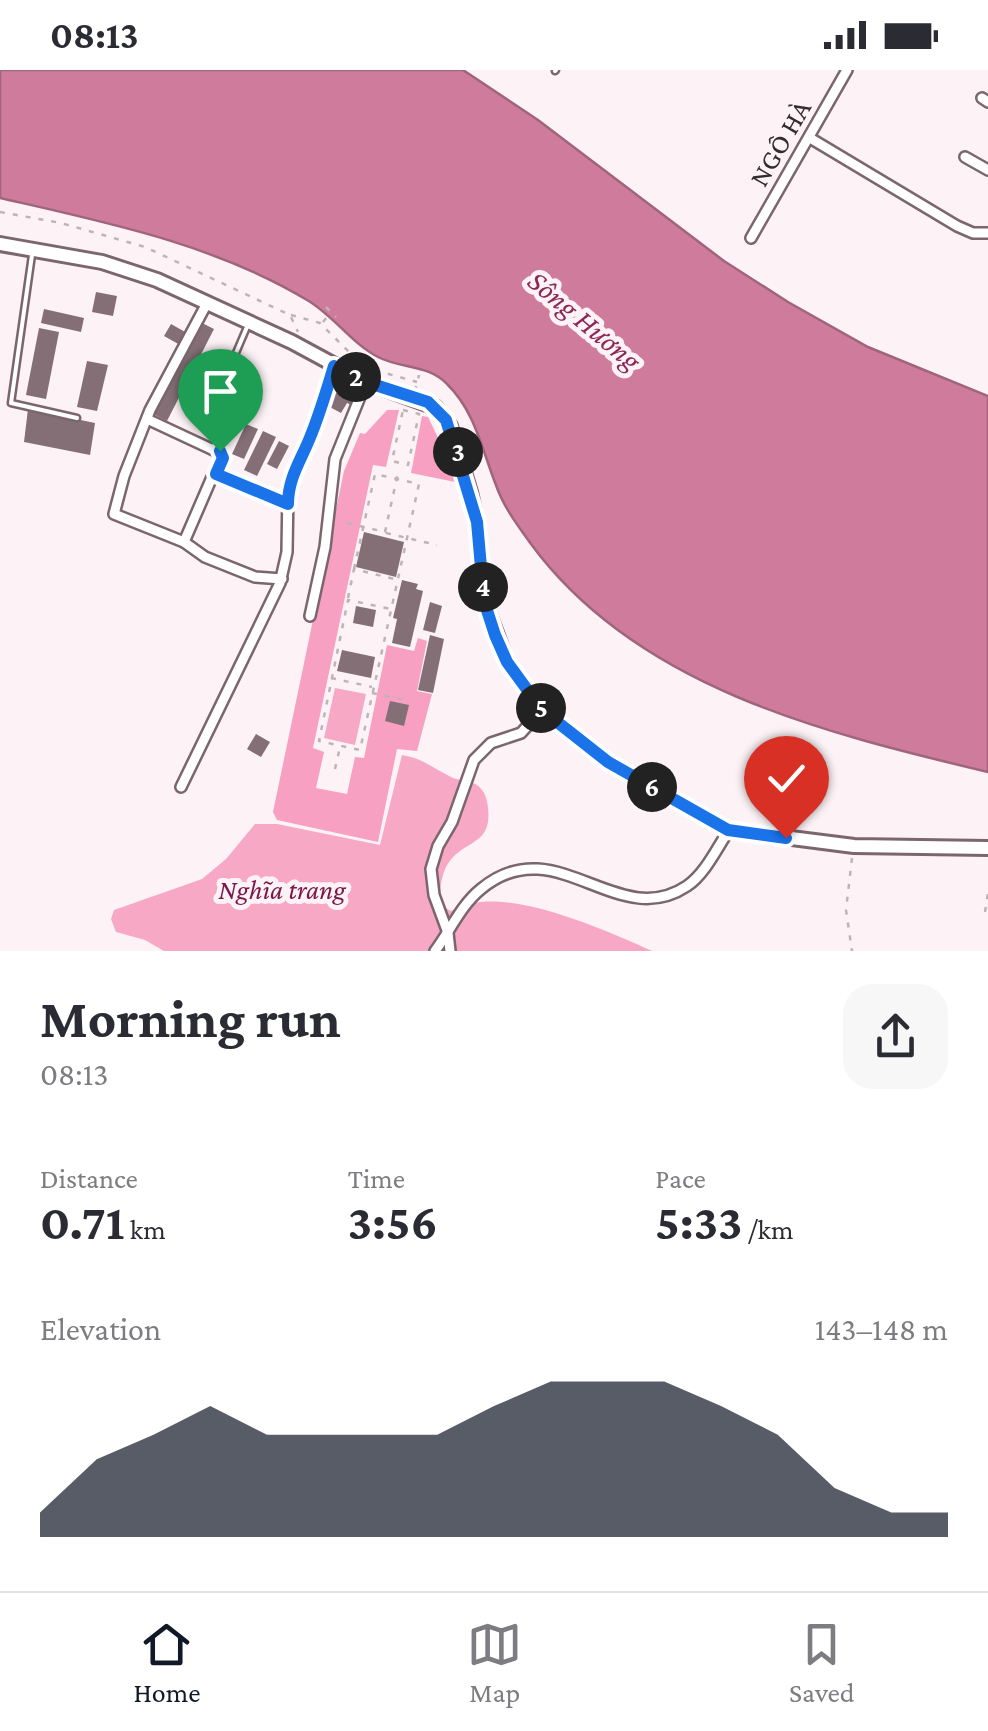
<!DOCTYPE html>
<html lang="en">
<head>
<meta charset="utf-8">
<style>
  body { margin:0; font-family:"Crimson Pro",serif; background:#f7f7f7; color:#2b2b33; height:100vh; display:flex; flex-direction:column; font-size:38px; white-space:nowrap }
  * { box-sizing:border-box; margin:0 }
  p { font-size:32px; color:#7c7c81 }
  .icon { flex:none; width:55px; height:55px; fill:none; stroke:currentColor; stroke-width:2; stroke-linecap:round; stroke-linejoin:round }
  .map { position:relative; height:881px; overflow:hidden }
  .drawer { display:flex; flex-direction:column; background:#fff; flex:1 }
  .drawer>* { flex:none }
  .pin { position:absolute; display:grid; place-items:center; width:85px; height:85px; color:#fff; margin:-102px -42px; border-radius:50% 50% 50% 0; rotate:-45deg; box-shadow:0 0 10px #0007 }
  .pin .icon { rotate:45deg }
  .km { position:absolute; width:50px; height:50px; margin:-25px; border-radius:50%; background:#222; color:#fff; font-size:28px; line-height:50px; text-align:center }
  .round { display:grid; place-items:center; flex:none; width:105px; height:105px; border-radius:30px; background:#f7f7f7 }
  .headline { display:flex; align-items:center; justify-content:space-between; height:170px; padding:0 40px }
  h1 { font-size:55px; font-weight:700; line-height:75px }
  .metrics { display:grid; grid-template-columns:repeat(3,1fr); gap:15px; height:170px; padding:10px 40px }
  .metrics div { display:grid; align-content:center }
  .metrics b { font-size:50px; font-weight:700 }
  .metrics small { font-size:28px; font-weight:400 }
  .metrics p { font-size:28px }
  .chart { height:280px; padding:20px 40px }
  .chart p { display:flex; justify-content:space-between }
  .chart svg { width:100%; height:180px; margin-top:10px; fill:#111827; opacity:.7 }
  .status { display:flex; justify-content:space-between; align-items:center; height:70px; padding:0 50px; background:#fff; direction:ltr }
  .status svg { height:28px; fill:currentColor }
  .tab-bar { display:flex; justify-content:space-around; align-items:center; height:140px; border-top:2px solid #e1e1e2; background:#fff; font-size:28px; color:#7c7c81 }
  .tab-bar a { display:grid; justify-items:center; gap:5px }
  .tab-bar .on { color:#111827 }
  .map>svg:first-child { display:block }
  .green { fill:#f7a8c5 }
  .forest { fill:#f7a0c1 }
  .water { fill:#cf7c9c; stroke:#a0647b; stroke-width:2.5 }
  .building { fill:#846f76 }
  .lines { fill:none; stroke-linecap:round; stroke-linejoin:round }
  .lane-casing { stroke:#7b666d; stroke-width:9 }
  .street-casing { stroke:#7b666d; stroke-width:14 }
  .secondary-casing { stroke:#7b666d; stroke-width:18 }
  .path { stroke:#beb4b7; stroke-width:2.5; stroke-dasharray:5 8; stroke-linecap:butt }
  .lane { stroke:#fff; stroke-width:4 }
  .street { stroke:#fff; stroke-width:9 }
  .secondary { stroke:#fff; stroke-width:12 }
  .route-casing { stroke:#fff; stroke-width:20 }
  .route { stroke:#1a73e8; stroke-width:12 }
  .labels { text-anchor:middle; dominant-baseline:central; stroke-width:10; stroke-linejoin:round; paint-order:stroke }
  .street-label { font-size:28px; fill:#342b2e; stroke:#fdf3f6 }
  .park-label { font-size:28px; font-style:italic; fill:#7b1849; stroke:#fdf3f6 }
  .water-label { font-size:30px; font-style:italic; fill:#8b2857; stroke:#fdf3f6 }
</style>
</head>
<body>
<div class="status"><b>08:13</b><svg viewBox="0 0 49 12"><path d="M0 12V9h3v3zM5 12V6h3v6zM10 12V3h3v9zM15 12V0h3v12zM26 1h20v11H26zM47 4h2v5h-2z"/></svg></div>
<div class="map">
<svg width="988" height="881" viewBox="0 0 988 881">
  <rect width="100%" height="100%" fill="#fdf3f6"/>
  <g class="green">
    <polygon points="335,618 366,624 355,675 324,668"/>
    <path d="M402,685C422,688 433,698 451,707C458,711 466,709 473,713C481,716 485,723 487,731C496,779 462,767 446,797C440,810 440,822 440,835L451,841C460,838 471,833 481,832C530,827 608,861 652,881H164L145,870L116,862L111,849L114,840L202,809L226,789L255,754H277L380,775Z"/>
  </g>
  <g class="forest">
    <polygon points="387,340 399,340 386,397 373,395 313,678 324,682 316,718 347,724 355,687 364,688 387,575 414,581 418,568 427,571 417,621 432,624 417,681 397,679 378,772 277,750 273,742 344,401 360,363 365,364"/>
    <polygon points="422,346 428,347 460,413 411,403"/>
  </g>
  <path class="water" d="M0,0H463L538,50L724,191L788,232L868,277L988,326V702C824,663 636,617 531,474C518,456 503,436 496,415C482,380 475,341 447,314C428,294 401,299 378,287C351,273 333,245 307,230C214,174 105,152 0,128Z"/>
  <g class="building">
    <polygon points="96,222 117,226 113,246 92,242"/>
    <polygon points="44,239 84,248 81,262 41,253"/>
    <polygon points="200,252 214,259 167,351 153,344"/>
    <polygon points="171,254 187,263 180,275 164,266"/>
    <polygon points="39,258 59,262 46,329 26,325"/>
    <polygon points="87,291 108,295 97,341 77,337"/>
    <polygon points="332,320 350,330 353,324 359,327 355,337 347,333 341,343 324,334"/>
    <polygon points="190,322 212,333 205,348 182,337"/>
    <polygon points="218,335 233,343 226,358 211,351"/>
    <polygon points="28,339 95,353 90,385 24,372"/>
    <polygon points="246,354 258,359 244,389 232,384"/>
    <polygon points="263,361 276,367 257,406 244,400"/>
    <polygon points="279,371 289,376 277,399 267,394"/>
    <polygon points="364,462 404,472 396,507 356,497"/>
    <polygon points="402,510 418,514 416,519 423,521 410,577 392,573 397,549 393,548"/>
    <polygon points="430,532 442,536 435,563 423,560"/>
    <polygon points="356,536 376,540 373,557 353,553"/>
    <polygon points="430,565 444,569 433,623 418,620"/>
    <polygon points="342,580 375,587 371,608 337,601"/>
    <polygon points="390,631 409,635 404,656 385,651"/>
    <polygon points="256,664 270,672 261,687 247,679"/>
  </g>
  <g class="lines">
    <g class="lane-casing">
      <g id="lane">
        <polyline points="555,1 556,0"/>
        <polyline points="32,185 11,333 77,348"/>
        <polyline points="221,318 247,257"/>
      </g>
    </g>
    <g class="street-casing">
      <g id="street">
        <polyline points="982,28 988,32"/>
        <polyline points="810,68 957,156 973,163 988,163"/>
        <polyline points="965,87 988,100"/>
        <polyline points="751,168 847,0"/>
        <polyline points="206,235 150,340 124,406 114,444 184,472 205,487 255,507 282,509"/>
        <polyline points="147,349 222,384 184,472"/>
        <polyline points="216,404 288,434"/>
        <polyline points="310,546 325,477 335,389 366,312"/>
        <polyline points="181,717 280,513 287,482 288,419 295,396 310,370 334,296"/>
        <path d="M435,881C450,861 461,835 481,819C556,757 617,863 687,816C705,804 717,778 729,760"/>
        <polyline points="450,881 448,863 434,825 431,799 438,776 452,752 474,690 491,673 521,663 542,640"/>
      </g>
    </g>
    <g class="secondary-casing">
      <polyline id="secondary" points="0,174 102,192 157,210 292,272 366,312 435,337 450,356 470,422 478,458 484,531 507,592 542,640 608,692 729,760 854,776 988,778"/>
    </g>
    <g class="path">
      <polyline points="0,142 61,153 145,177 290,245 298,262"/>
      <polyline points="326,237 336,247"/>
      <polyline points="291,245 320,253 364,297 417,312"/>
      <polyline points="323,252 331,242"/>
      <polyline points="415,321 419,305"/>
      <polygon points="403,340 419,344 408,395 392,391"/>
      <polyline points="347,453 385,462 398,403"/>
      <polyline points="386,463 437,475"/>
      <polyline points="354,499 375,404 419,414 360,680 319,671 348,530 391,539"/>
      <polyline points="348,528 354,499 398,510"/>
      <polyline points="331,608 372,617"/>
      <polyline points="372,623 405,630 404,634"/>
      <polyline points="335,699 340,677"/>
      <polyline points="852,788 846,840 852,881"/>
      <polyline points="985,842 988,823"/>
    </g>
    <use href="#lane" class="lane"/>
    <use href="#street" class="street"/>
    <use href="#secondary" class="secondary"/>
  </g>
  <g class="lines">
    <g class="route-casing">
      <path id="route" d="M220,381L223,388L216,404L288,434C288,407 302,389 311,365C320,343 327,319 334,296L366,312L428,332L446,350L477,452L484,531L495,565L507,592L542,640L608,692L728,760L786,768"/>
    </g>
    <use href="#route" class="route"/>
  </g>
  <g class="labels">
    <g class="street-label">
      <text transform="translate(780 73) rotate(-60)">NGÔ HÀ</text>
    </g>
    <g class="park-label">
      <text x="282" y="819">Nghĩa trang</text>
    </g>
    <g class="water-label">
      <text transform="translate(585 250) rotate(40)">Sông Hương</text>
    </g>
  </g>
</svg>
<div class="pin" style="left:220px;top:381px;background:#1e9e55"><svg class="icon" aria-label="arrive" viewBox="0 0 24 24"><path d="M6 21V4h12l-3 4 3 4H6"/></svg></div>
<div class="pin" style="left:786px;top:768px;background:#d93025"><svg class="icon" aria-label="check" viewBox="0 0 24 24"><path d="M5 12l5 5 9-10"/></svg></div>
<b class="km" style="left:356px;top:307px">2</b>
<b class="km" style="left:458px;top:382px">3</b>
<b class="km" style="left:483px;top:517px">4</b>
<b class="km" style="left:541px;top:638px">5</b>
<b class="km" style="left:652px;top:717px">6</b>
</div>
<section class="drawer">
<div class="headline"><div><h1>Morning run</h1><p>08:13</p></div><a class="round"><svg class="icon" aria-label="share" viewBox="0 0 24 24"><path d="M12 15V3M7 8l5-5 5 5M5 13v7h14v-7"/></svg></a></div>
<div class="metrics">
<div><p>Distance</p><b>0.71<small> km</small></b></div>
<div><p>Time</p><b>3:56</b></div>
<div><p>Pace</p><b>5:33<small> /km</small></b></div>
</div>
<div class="chart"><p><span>Elevation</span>143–148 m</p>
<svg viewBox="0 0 160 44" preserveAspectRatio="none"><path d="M0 44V38L10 25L20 19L30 12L40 19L50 19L60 19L70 19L80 12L90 6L100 6L110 6L120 12L130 19L140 32L150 38L160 38V44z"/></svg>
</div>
</section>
<nav class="tab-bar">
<a class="on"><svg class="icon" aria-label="home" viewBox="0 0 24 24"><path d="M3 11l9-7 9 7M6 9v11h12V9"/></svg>Home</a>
<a><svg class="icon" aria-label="map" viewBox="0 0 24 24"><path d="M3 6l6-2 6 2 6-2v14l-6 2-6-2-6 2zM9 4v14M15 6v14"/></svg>Map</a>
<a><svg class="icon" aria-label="saved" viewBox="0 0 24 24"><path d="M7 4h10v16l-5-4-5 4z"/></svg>Saved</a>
</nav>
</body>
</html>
